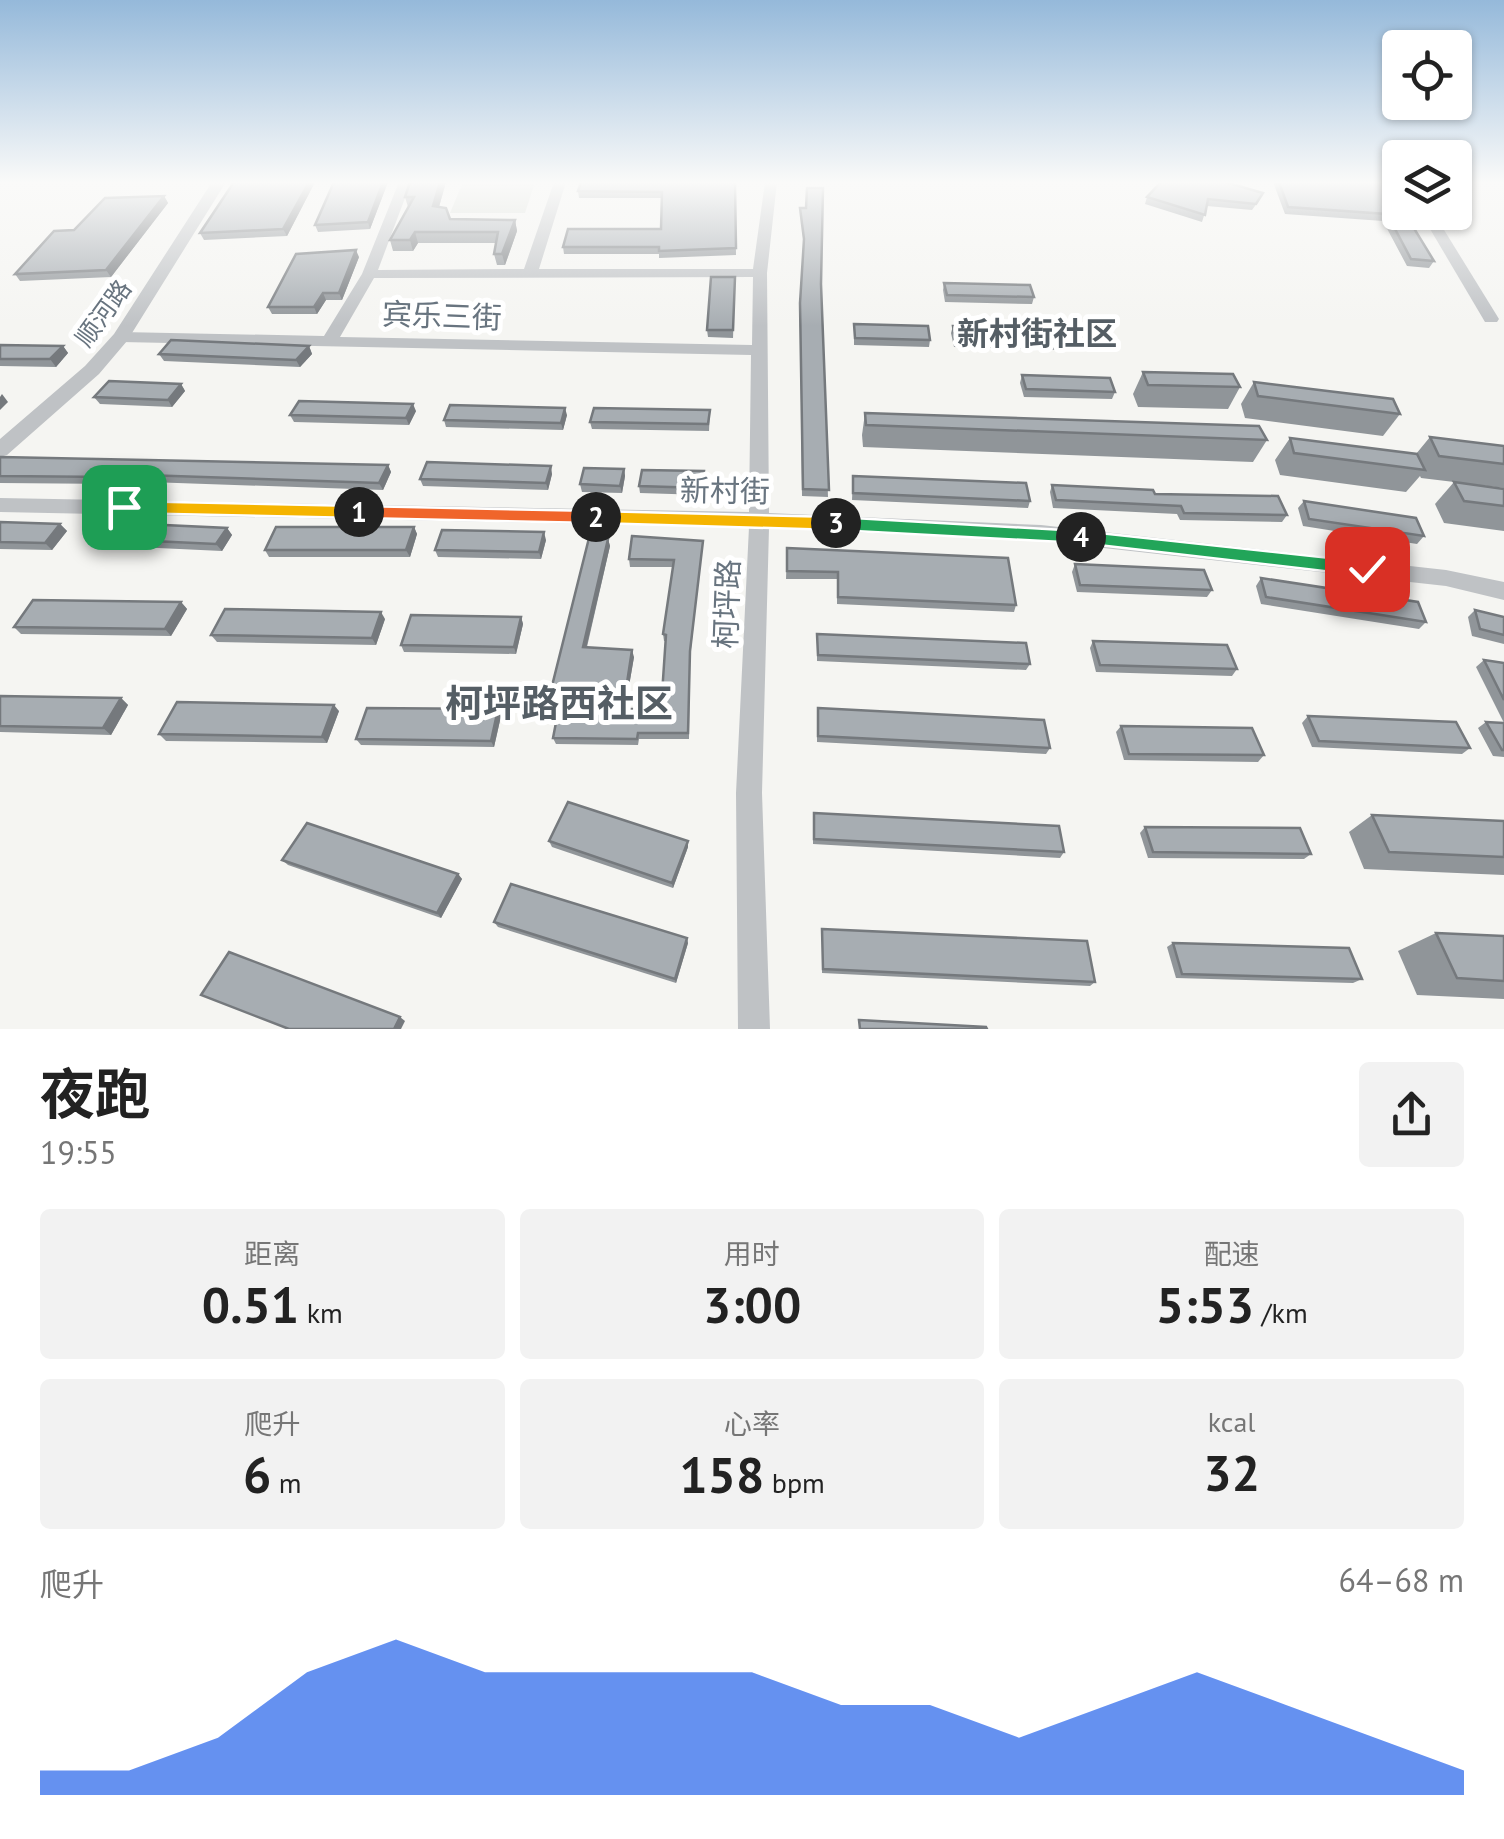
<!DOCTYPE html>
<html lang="zh">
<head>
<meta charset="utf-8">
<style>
  body { margin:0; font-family:"PT Sans","Noto Sans SC",sans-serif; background:#f2f2f2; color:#222; height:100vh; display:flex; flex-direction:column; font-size:38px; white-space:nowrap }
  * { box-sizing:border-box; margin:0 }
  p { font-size:32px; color:#767676 }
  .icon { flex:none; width:55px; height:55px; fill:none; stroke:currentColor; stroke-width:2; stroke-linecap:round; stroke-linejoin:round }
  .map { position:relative; height:1029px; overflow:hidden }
  .sheet { display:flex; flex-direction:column; background:#fff; flex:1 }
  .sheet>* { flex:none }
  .buttons { position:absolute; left:1382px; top:30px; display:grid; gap:20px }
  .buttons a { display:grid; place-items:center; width:90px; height:90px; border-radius:10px; background:#fff; box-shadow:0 2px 8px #0004; font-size:50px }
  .pin { position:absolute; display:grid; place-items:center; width:85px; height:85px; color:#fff; margin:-42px; border-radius:20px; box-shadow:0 5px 15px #0006 }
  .km { position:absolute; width:50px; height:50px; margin:-25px; border-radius:50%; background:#222; color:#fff; font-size:28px; line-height:50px; text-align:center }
  .round { display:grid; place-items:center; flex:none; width:105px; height:105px; border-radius:10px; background:#f2f2f2 }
  .head { display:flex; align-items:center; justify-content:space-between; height:170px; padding:0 40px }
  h1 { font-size:55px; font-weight:700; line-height:75px }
  .stats { display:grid; grid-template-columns:repeat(3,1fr); gap:15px; height:170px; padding:10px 40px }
  .stats div { display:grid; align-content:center; border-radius:10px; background:#f2f2f2; text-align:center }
  .stats b { font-size:50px; font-weight:700 }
  .stats small { font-size:28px; font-weight:400 }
  .stats p { font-size:28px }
  .chart { height:280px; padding:20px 40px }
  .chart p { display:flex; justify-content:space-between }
  .chart svg { width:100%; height:180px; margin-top:10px; fill:#2563eb; opacity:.7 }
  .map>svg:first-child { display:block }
  .green { fill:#d6dbd4 }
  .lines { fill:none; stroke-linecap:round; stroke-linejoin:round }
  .minor { fill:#bfc2c5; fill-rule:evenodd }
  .tertiary { fill:#bfc2c5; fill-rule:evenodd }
  .wall { fill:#909599 }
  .shaded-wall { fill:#75797d }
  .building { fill:#a7adb2; stroke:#75797d; stroke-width:2.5 }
  .split-1 { fill:#f5b400; stroke:#fff; stroke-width:2.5 }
  .split-2 { fill:#f0652b; stroke:#fff; stroke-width:2.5 }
  .split-3 { fill:#f5b400; stroke:#fff; stroke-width:2.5 }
  .split-4 { fill:#22a559; stroke:#fff; stroke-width:2.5 }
  .split-5 { fill:#22a559; stroke:#fff; stroke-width:2.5 }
  .labels { text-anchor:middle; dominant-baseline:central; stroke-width:10; stroke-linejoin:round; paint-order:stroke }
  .far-street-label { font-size:25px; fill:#68747f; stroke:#fff }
  .street-label { font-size:30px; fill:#68747f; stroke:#fff }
  .neighbourhood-label { font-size:32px; font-weight:bold; fill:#555e65; stroke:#fff }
  .near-neighbourhood-label { font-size:38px; font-weight:bold; fill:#555e65; stroke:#fff }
</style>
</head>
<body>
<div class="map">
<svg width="1504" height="1029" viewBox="0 0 1504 1029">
  <rect width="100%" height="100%" fill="#f5f5f2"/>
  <polygon class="green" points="463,182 535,182 525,213 450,213"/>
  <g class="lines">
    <g class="minor">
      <path d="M399,182H411L378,270L524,269L554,182H566L539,269H753L765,182H777L767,273L769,513L1041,525L1446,570L1504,582V600L1446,586L1041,541L769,528L762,793L770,1029H738L736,793L749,527L0,512V498L749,512L751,355L121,342L113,337L121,332L324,336L362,274ZM753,277L752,345L340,337L374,278Z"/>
      <polygon points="1420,212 1433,212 1499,319 1497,322 1485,322"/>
    </g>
    <polygon class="tertiary" points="212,182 226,182 127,341 99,374 7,455 0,457 0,439 85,366 114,334"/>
  </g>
  <g class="wall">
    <polygon points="315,182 287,236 204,240 200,233"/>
    <polygon points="388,182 370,229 318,232 315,225"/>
    <polygon points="446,182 439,207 450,219 515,220 517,231 505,265 497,265 494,254 496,243 418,243 413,251 393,251 390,240 408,207 405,197"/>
    <polygon points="735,182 736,255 659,258 659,254 564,254 563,247 661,229 662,198 579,198 578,191"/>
    <polygon points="1273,182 1386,182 1434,261 1429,268 1407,266 1383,221 1285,214"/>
    <polygon points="164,196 168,203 111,277 20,281 15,274 74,230"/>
    <polygon points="1147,197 1260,199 1252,210 1207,206 1202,222 1145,204"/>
    <polygon points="800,208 821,284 828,497 802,496 800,310 804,246"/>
    <polygon points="359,257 342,300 326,300 317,314 272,314 268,307"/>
    <polygon points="735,277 733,338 708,337 707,330"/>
    <polygon points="944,283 1034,297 1032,304 945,302 943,290"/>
    <polygon points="854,324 930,340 929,347 854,345"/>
    <polygon points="953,326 1066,342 1064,350 954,347 951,333"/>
    <polygon points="0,345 63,346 68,353 56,367 0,366"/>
    <polygon points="309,346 312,354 300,367 164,361 159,354"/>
    <polygon points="1143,372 1240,387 1228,409 1138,407 1133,394"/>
    <polygon points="1022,375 1115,392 1112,399 1024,397 1020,383"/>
    <polygon points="1254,382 1400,414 1383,436 1245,418 1241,404"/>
    <polygon points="181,384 185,391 172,407 100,404 94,397"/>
    <polygon points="710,410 709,431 592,429 590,422"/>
    <polygon points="416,411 409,425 294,422 290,415"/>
    <polygon points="865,413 1267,440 1253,462 863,447 862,435"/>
    <polygon points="567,415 563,430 446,427 444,420"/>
    <polygon points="1430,437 1504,446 1504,488 1421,478 1420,476 1406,492 1280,475 1275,460 1290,438 1416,454"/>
    <polygon points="0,457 388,465 391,472 383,490 120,481 117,484 0,483"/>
    <polygon points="624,469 625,476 622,493 582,492 580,484"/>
    <polygon points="704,471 703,495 640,493 639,486"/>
    <polygon points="552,474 548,490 423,486 420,479"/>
    <polygon points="853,476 1030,501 1028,508 852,500"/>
    <polygon points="1454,482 1504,489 1504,531 1444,523 1435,504"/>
    <polygon points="1052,485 1287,515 1282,522 1180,520 1177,514 1053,508 1050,492"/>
    <polygon points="1304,501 1424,536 1417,544 1303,526 1298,508"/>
    <polygon points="0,522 60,524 67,531 52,550 0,549"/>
    <polygon points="414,527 417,534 410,557 269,557 265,550"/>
    <polygon points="227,528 232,535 222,551 94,545 88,538"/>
    <polygon points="608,539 610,546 587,647 634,657 625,709 661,709 666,641 664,641 663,634 673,567 630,567 629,559 703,541 690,658 689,739 639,739 638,745 556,744 553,738 558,713 549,713 547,706"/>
    <polygon points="546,540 541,559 438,557 435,550"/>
    <polygon points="787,548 1016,605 1014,612 837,604 837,579 786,579"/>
    <polygon points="1075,564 1212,590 1207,597 1077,592 1072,572"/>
    <polygon points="1261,578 1426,622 1419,629 1261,604 1256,586"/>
    <polygon points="181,602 187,609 171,636 21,634 14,627"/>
    <polygon points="1475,610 1504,617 1504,644 1472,636 1468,617"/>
    <polygon points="521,617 523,624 516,654 404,652 401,645"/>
    <polygon points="385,619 376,645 217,642 211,635"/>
    <polygon points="817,634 1030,664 1026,670 817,661"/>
    <polygon points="1093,641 1237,669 1232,676 1096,672 1090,648"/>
    <polygon points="1484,660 1504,663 1504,757 1493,756 1478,728 1486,722 1504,723 1476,667"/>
    <polygon points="0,696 121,698 128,705 111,735 0,732"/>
    <polygon points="339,711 327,743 166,741 159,734"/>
    <polygon points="817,715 1050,748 1046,754 817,742"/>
    <polygon points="501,716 494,747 361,745 356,739"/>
    <polygon points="1308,716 1470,748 1462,754 1312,747 1302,723"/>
    <polygon points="1121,726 1264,755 1258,762 1124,760 1116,732"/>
    <polygon points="1372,815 1504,821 1504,875 1364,869 1349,832"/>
    <polygon points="813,819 1064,852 1060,858 813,844"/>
    <polygon points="1145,827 1311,854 1304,859 1148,858 1140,833"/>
    <polygon points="549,841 688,847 673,888 552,847"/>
    <polygon points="282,860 458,874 462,879 441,918 288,865"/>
    <polygon points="494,922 688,943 676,983 498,927"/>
    <polygon points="822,929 1095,982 1090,986 822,973"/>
    <polygon points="1436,933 1504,936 1504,999 1417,995 1398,951"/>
    <polygon points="1173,943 1362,979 1353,983 1176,978 1167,947"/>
  </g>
  <g class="shaded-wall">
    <polygon points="309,182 315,182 287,236 283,229"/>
    <polygon points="383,182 388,182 370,229 368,222"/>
    <polygon points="440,182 446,182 436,217 433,206"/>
    <polygon points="164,196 168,203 111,277 106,270"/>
    <polygon points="515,220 517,231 505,265 502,254"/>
    <polygon points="415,232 418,243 413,251 410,240"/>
    <polygon points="356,250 359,257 342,300 339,293"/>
    <polygon points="323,293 326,300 317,314 314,307"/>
    <polygon points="63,346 68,353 56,367 50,359"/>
    <polygon points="309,346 312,354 300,367 296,360"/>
    <polygon points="181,384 185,391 172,407 168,400"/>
    <polygon points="2,394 8,402 0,410 0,397"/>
    <polygon points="413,404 416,411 409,425 406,418"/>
    <polygon points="565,408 567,415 563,430 561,423"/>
    <polygon points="388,465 391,472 383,490 379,483"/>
    <polygon points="551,466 552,474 548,490 546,483"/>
    <polygon points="624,469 625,476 622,493 620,486"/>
    <polygon points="114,474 120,481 117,484 111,477"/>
    <polygon points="60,524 67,531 52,550 45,543"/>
    <polygon points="414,527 417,534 410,557 406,550"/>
    <polygon points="227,528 232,535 222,551 216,544"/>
    <polygon points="544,532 546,540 541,559 539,552"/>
    <polygon points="608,539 610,546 585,653 583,647"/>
    <polygon points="181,602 187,609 171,636 165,629"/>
    <polygon points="381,612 385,619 376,645 372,638"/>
    <polygon points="521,617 523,624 516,654 514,647"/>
    <polygon points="632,650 634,657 624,715 623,709"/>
    <polygon points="121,698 128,705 111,735 103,728"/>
    <polygon points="334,705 339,711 327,743 322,737"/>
    <polygon points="498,709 501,716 494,747 491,741"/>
    <polygon points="688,841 688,847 673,888 672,883"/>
    <polygon points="458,874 462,879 441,918 437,913"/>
    <polygon points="687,938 688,943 676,983 675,979"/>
    <polygon points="400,1017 405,1021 401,1029 394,1029"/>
  </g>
  <g class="building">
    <polygon points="234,182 309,182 283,229 200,233"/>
    <polygon points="334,182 383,182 368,222 315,225"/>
    <polygon points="410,182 440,182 433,206 446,208 450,219 515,220 502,254 494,254 498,232 415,232 410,240 390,240 414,197 405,197"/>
    <polygon points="581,182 735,182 736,248 659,251 659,247 563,247 568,229 661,229 662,192 578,191"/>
    <polygon points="1161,182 1225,182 1263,193 1256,204 1208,199 1205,215 1147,197"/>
    <polygon points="1279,182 1386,182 1400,205 1400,212 1404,212 1434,261 1411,259 1387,214 1288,207"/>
    <polygon points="807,188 823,188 821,284 829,490 803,489 800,303 804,239 800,208 806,208"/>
    <polygon points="164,196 106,270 15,274 54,231 74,230 105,198"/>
    <polygon points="356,250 339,293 323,293 314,307 268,307 296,254"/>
    <polygon points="711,277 735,277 733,330 707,330"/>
    <polygon points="944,283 1030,285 1034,297 947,295"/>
    <polygon points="854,324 928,326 930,340 855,338"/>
    <polygon points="953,326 1061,329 1066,342 955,339"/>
    <polygon points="171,340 309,346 296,360 159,354"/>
    <polygon points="0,345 63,346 50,359 0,359"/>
    <polygon points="1143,372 1233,374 1240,387 1148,385"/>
    <polygon points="1022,375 1110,378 1115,392 1026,389"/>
    <polygon points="109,381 181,384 168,400 94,397"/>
    <polygon points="1254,382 1393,399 1400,414 1258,396"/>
    <polygon points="299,401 413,404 406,418 290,415"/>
    <polygon points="450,405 565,408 561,423 444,420"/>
    <polygon points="594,408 710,410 708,424 590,422"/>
    <polygon points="865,413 1259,426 1267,440 866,425"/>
    <polygon points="1430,437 1504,446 1504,464 1439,456"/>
    <polygon points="1290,438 1417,454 1425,470 1294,453"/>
    <polygon points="0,457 1,457 388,465 379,483 114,474 111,477 0,476"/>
    <polygon points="427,462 551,466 546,483 420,479"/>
    <polygon points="584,468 624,469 620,486 580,484"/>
    <polygon points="642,470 704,471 702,488 639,486"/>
    <polygon points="853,476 1026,483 1030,501 853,493"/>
    <polygon points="1454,482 1504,489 1504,506 1464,501"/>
    <polygon points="1052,485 1153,490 1155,494 1278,496 1287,515 1184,513 1181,506 1056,500"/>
    <polygon points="1304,501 1416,518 1424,536 1309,519"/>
    <polygon points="0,522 60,524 45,543 0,542"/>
    <polygon points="100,522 227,528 216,544 88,538"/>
    <polygon points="276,527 414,527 406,550 265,550"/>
    <polygon points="442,530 544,532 539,552 435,550"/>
    <polygon points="632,536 703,541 690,651 688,733 638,733 637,739 553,738 559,707 547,706 589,538 608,539 583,647 632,650 623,709 661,709 666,635 663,634 674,560 629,559"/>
    <polygon points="787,548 1008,558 1016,605 838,597 838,572 787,571"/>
    <polygon points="1075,564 1204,570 1212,590 1080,585"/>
    <polygon points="1261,578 1418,602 1426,622 1266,597"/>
    <polygon points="33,600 181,602 165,629 14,627"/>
    <polygon points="225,609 381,612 372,638 211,635"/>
    <polygon points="1475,610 1504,617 1504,635 1480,629"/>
    <polygon points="411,615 521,617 514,647 401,645"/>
    <polygon points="817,634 1026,643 1030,664 818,655"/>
    <polygon points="1093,641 1227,645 1237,669 1100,665"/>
    <polygon points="1484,660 1504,663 1504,700"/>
    <polygon points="0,696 121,698 103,728 0,726"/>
    <polygon points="177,702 334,705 322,737 159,734"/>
    <polygon points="367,708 498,709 491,741 356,739"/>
    <polygon points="818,708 1044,720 1050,748 818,736"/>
    <polygon points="1308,716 1456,722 1470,748 1319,741"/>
    <polygon points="1486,722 1504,723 1504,750 1502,750"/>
    <polygon points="1121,726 1252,728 1264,755 1129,754"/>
    <polygon points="568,802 688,841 672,883 549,841"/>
    <polygon points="814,813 1059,826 1064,852 814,839"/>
    <polygon points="1372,815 1504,821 1504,857 1389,852"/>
    <polygon points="307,823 458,874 437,913 282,860"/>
    <polygon points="1145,827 1300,828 1311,854 1153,852"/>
    <polygon points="511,884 687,938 675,979 494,922"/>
    <polygon points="822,929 1087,941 1095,982 823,969"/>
    <polygon points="1436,933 1504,936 1504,981 1457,978"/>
    <polygon points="1173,943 1349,948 1362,979 1182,974"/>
    <polygon points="229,952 400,1017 394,1029 289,1029 201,995"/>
    <polygon points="859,1020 986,1027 987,1029 860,1029"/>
  </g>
  <linearGradient id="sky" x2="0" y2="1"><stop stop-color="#95b9da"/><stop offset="0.56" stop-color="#fafaf9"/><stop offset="1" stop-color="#fafaf9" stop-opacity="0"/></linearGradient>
  <rect width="1504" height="326" fill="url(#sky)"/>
  <polygon class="split-1" points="124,501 359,506 367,512 359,518 124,513 116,507"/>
  <polygon class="split-2" points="359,506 596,511 604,517 596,523 359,518 351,512"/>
  <polygon class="split-3" points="596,511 836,517 844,523 836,530 596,523 588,517"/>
  <polygon class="split-4" points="836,517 1081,531 1089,537 1081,543 836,530 828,523"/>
  <polygon class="split-5" points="1081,531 1367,562 1376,569 1367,576 1081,543 1073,537"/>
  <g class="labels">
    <g class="far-street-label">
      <text transform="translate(103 313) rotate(-54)">顺河路</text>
    </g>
    <g class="street-label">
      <text transform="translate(442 315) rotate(2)">宾乐三街</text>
      <text transform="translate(725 490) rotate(1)">新村街</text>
      <text transform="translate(726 604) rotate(-88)">柯坪路</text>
    </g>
    <g class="neighbourhood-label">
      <text x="1037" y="333">新村街社区</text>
    </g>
    <g class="near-neighbourhood-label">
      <text x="559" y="702">柯坪路西社区</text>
    </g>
  </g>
</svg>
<div class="buttons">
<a><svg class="icon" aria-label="locate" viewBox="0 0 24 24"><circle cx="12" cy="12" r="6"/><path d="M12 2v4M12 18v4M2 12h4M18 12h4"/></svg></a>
<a><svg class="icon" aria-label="layers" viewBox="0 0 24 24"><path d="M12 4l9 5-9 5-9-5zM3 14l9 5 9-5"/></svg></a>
</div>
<div class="pin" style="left:124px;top:507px;background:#1e9e55"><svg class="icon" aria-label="arrive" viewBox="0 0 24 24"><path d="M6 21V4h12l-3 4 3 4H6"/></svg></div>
<div class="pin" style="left:1367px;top:569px;background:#d93025"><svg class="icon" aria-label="check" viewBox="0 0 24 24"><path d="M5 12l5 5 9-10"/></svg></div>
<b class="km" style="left:359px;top:512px">1</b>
<b class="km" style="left:596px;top:517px">2</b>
<b class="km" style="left:836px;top:523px">3</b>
<b class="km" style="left:1081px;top:537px">4</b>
</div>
<section class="sheet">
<div class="head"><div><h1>夜跑</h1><p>19:55</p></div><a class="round"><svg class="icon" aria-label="share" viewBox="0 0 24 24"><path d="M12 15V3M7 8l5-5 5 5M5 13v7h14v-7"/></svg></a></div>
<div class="stats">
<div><p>距离</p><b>0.51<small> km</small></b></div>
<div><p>用时</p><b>3:00</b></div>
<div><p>配速</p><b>5:53<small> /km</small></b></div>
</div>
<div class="stats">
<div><p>爬升</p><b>6<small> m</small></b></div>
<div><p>心率</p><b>158<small> bpm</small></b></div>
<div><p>kcal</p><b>32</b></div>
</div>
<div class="chart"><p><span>爬升</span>64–68 m</p>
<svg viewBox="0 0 160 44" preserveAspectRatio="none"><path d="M0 44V38L10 38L20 30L30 14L40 6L50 14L60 14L70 14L80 14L90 22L100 22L110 30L120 22L130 14L140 22L150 30L160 38V44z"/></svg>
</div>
</section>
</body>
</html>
